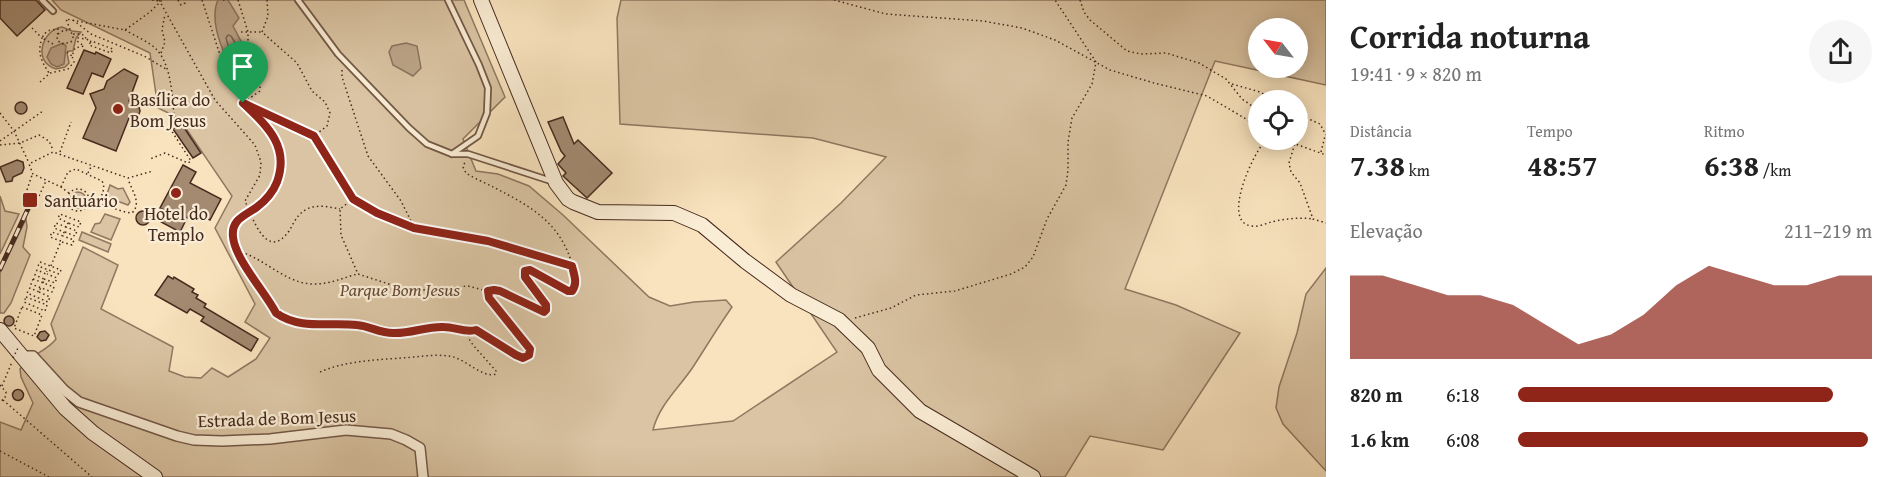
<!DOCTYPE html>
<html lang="pt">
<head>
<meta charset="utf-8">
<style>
  body { margin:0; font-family:"Gentium Book Plus",serif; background:#f6f6f6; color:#222; height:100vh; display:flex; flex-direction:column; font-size:22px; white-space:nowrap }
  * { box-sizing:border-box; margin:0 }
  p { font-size:20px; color:#767676 }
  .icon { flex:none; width:33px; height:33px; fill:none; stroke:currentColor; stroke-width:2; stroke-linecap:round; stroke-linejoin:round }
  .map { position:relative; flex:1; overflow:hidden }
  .details { display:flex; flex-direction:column; background:#fff; width:570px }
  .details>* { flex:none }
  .needle { width:39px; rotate:301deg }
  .tools { position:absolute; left:1248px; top:18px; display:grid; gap:12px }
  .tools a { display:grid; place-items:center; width:60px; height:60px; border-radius:50%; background:#fff; box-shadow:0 3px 15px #0003; font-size:30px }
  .pin { position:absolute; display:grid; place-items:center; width:51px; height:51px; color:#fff; margin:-62px -26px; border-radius:50% 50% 50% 0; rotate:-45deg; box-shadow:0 0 6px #0007 }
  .pin .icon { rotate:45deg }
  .round { display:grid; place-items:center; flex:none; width:63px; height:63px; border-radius:32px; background:#f6f6f6 }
  .summary { display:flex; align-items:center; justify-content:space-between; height:102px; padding:0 24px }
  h1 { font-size:33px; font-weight:800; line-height:45px }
  .stats { display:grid; grid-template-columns:repeat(3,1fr); gap:9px; height:102px; padding:6px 24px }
  .stats div { display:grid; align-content:center }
  .stats b { font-size:30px; font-weight:800 }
  .stats small { font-size:16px; font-weight:400 }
  .stats p { font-size:16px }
  .chart { height:168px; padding:12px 24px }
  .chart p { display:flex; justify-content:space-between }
  .chart svg { width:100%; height:108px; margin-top:6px; fill:#8f2418; opacity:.7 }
  ul { padding:0 24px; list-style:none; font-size:20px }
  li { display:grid; grid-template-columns:96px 72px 1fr; align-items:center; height:45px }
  li i { height:15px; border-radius:8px; background:#8f2418 }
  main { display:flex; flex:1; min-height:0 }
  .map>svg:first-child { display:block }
  .green { fill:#dac4a3; stroke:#907760; stroke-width:1.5; fill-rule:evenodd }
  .water { fill:#bba488; stroke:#8c735e; stroke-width:1.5 }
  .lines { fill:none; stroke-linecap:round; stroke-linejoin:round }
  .shore { stroke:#806753; stroke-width:1.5 }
  .building { fill:#a38a71; stroke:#462a1e; stroke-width:1.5 }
  .lane-casing { stroke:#725846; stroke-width:8 }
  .street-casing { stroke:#725846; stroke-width:12 }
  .secondary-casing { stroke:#462a1e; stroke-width:16 }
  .path { stroke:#462a1e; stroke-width:1.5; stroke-dasharray:1.5 3; stroke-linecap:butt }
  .lane { stroke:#faedd5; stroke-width:4.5 }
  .street { stroke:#faedd5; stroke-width:9 }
  .secondary { stroke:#faedd5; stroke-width:14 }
  .rail-casing { stroke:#462a1e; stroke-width:5 }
  .rail { stroke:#faedd5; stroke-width:3; stroke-dasharray:9; stroke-linecap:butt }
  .path-bridge { stroke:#462a1e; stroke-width:1.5; stroke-dasharray:1.5 3; stroke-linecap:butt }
  .route-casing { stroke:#fff; stroke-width:12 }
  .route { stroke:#8f2418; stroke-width:8 }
  .poi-dot { fill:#8f2418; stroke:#faedd5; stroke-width:2 }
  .labels { text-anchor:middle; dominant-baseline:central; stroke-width:4.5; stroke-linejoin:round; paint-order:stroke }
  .poi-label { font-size:18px; fill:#462a1e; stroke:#faedd5; text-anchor:start }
  .park-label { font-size:18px; font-style:italic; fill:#644939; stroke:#faedd5 }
  .street-label { font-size:18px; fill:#462a1e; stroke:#faedd5 }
</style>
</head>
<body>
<main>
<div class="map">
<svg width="1326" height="477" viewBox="0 0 1326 477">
  <rect width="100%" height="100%" fill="#f8e3be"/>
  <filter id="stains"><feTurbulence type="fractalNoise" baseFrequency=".00333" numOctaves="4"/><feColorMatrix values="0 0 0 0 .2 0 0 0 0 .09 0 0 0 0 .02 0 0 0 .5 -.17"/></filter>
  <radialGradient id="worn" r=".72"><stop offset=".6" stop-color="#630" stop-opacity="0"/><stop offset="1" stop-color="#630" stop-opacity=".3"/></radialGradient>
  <g class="green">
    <path d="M52,0H464L505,97L463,139L476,171L498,174L529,186L563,215L649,297L670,306L694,302L726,300L732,307C718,327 706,347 693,367C679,388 659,405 653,430L733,421L837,352L776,262L841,203L886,157L813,138L620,124L617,18L621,0H1326V85L1215,61L1125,289L1176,305L1240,333L1163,450L1090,436L1065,477H0V422L21,430L33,403L21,377L20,369C31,353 45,353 56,339L51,324L83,247L118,265L101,309L173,347L169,371L185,377L201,378L212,368L228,377L256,359L270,338L245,322L255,304L215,228L232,196L179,118L158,108L150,53L61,10ZM1258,28H1298V68H1258Z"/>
    <path d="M62,27L72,31L81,32L76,38L73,51H68L67,53L69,63L65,67L56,69C32,62 42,30 62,27Z"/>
    <polygon points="110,185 118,189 123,188 130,202 128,205 106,197"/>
    <circle cx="78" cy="200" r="8"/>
    <polygon points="0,196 5,211 19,214 0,254"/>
    <polygon points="105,214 120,219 111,240 91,232 95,224 100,223"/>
    <polygon points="26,219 27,227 23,247 30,255 11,303 4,313 0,313 0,273"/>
    <polygon points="82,232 111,244 108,252 79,240"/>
    <polygon points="1326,268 1326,471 1283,424 1276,408 1279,387 1297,333 1306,294"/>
  </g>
  <g class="water">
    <path d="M218,0H228L239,18L233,26L251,60L254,82L240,85C228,63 207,24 218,0Z"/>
    <polygon points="63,43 66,46 64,64 57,67 51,64 47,57 51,48"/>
    <polygon points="406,43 417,46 421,68 413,76 393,65 389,52 392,46"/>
  </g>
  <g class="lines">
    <path class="shore" d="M228,35L231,36C238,48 249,62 245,76L241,75L232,59L226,38Z"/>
  </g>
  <g class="building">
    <polygon points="0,0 36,0 45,10 17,36 0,18"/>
    <polygon points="84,50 95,54 96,52 111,59 103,77 92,73 83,94 67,88"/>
    <polygon points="124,69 138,76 129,101 135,104 134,105 139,107 140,111 138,117 134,119 129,118 116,151 83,138 96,108 90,94 104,89 107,81"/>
    <circle cx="21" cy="108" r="6"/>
    <polygon points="563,117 574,144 578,140 612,173 587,198 563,176 566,173 558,164 565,156 561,151 548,122"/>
    <polygon points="181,123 201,153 193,158 173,129"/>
    <polygon points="17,160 23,162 24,168 22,173 13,177 12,181 6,182 0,167"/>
    <polygon points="183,165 196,172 190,183 221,199 210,220 191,210 180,232 161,222 166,211 160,208"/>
    <circle cx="143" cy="218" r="7"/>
    <polygon points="168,276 173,279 174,277 194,289 192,292 198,295 196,298 206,304 204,307 258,339 251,351 201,321 204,317 190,309 187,313 155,295"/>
    <circle cx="9" cy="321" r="5"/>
    <polygon points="45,331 49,335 46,340 41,341 37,337 40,332"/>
    <circle cx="18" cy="395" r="5.5"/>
  </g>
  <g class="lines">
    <g class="lane-casing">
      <g id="lane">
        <polyline points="42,0 53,11"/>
        <polyline points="298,0 338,54 409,128 427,144 452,154 468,154 551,181"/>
        <polyline points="448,0 479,65 488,88 487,113 478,136 452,154"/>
      </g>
    </g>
    <g class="street-casing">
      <polyline id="street" points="24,361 27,356 33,356 64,390 79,402 177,436 194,440 222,441 270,439 346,430 391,434 406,440 420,448 423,477"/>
    </g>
    <g class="secondary-casing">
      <g id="secondary">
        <polyline points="481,0 556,183 568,199 573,202 598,212 674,213 702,225 745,261 791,295 839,320 868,348 879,370 920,411 1033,477"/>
        <polyline points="0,330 65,408 93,433 155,477"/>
      </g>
    </g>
    <g class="path">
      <polyline points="152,0 159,1"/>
      <path d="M159,0L215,100L255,145L261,162L260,175L245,201C253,219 267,262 289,231C294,223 297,214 307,209C317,204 329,207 340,209"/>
      <polyline points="178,0 181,5 185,3 185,0"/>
      <polyline points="202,0 223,64 235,84 243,102"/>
      <polyline points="223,0 228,0"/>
      <path d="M238,0L248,32V43L260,80V91L243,103C267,126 290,146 277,182C273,192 265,201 257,207C245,216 231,219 233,237C235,259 265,292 276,313C300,330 329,322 357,325C370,326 381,333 394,333C423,334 436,322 467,332"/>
      <polyline points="267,0 268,16 262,32 297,63 312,91 325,102 330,113 327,126 314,136"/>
      <polyline points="834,0 886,14 983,21 1022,28 1055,40 1110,70 1154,83 1207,96 1258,126"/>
      <polyline points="1080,0 1084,12 1090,20 1127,51 1141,54 1166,53 1199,63 1226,79 1242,99 1258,110"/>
      <polyline points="73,20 91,34 144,56 166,69"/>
      <path d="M32,28L42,38C37,53 41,60 49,73"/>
      <path d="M125,30C135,36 150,42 157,50C173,68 172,101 175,124L171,126V130L191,161L188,163L165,153L150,159"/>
      <polyline points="241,32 261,32"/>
      <polyline points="58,34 64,30 70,31"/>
      <polyline points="87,39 90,43 89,45 111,53 113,49 91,41 90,43"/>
      <path d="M53,44L42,38C46,30 50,30 58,29L57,40L62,44L71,42L73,37L66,19L125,30L150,12L162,0"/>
      <polyline points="67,52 72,56"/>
      <polyline points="161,53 165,42 162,30 165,14"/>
      <polyline points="342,70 342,77 368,156 401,201 414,227"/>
      <polyline points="40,82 50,73 68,69 74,62 72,56 75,48 84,46 77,41 78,38 86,39 85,36 81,34 72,34"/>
      <polyline points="1232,84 1260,92 1275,100"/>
      <polyline points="246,105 314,136 353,198"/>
      <polyline points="0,113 14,131 29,163"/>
      <polyline points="1298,114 1320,124 1326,135"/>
      <path d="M1266,140C1254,151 1220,223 1252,226C1258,227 1265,224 1271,222C1285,219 1299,217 1313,219"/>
      <polyline points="1284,140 1326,155"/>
      <polyline points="1294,140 1295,143 1289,163 1291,172 1300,183 1313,219 1326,223"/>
      <polyline points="0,141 43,111"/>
      <polyline points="0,145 20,143 39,135 49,141 53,150"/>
      <polyline points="60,152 71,122"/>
      <polyline points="1321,152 1325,136"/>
      <polyline points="88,173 92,165"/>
      <path d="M61,187L68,172L76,169L102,181C106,188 102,194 99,202"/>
      <circle cx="78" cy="200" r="11"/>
      <polyline points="27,190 32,175"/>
      <polyline points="69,193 61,187 33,174 29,164 53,152 128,178 153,171"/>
      <polyline points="39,196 46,181"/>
      <path d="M89,203C105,202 117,212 132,213C142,203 132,191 128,179"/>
      <polyline points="65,232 75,236 77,231 66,227"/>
      <polyline points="62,242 72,245 74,240 63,236"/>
      <path d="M237,251C264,257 286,285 315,284C330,284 343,278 357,274"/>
      <polygon points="40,262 61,270 59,274 38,266"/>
      <polyline points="51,266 61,241 50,237 52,232 63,236 64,232 54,228 56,223 66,227 68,223 58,218 60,214 81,222 79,227 68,223"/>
      <polygon points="33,279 54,287 52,292 31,284"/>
      <polyline points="44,279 55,283 57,278 47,274"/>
      <polyline points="43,283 44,279 35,275 37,270 46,274 47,271"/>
      <polyline points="487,291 468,286 422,290 401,288 358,274 341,235 340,209 353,199 377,213 414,228 488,241 572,266"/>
      <polyline points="39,292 50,297 48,302 27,293 30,288 39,292 41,287"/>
      <polygon points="26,297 47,305 45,311 24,302"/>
      <polygon points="22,307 42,315 34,336 14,328"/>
      <polyline points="855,318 891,308 916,295 955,291 1011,274 1025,267 1033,257 1047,219 1066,185 1068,170 1068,142 1072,118 1092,84 1096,62 1055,0"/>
      <path d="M320,372C345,361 374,360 402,358C418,357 434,354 449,356C465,358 483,379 496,374V371L473,345L469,339L468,332L476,330L516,355L523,358L529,355L530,349L489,299L488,291L493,289L500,291L544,312L547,308L546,305L525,277L524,271L530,270L563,289L572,291C578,283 574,274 572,264C560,223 532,207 495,188C486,183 475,179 466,173L463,167L465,162"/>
      <polyline points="0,385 6,392 5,398 0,402"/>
      <polyline points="2,386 12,362"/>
      <polyline points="3,400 92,477"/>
      <polyline points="0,451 49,477"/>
    </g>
    <use href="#lane" class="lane"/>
    <use href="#street" class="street"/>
    <use href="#secondary" class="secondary"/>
    <g class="rail-casing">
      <polyline id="rail" points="0,269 34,196"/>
    </g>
    <use href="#rail" class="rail"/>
    <polyline class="path-bridge" points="13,358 19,346"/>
  </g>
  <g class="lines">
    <g class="route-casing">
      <path id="route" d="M243,103L314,136L353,199L377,213L414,228L488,241L572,266C574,275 578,283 572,291H568L530,270L525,271V277L546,305V310L544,312L500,291L494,290L488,291L489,298L530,349L529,355L523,358L516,355L476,330C465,333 455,327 444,327C427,326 410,334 393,333C380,333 369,326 357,325C329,322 300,330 276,313C265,292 235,259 233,237C231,219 245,216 257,207C265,201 273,192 277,182C290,146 267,126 243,103Z"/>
    </g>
    <use href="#route" class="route"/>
  </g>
  <g class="poi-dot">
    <circle cx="118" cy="109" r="6"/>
    <circle cx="176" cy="193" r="6"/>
    <rect x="22" y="192" width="16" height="16" rx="3"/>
  </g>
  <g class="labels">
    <g class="poi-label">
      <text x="130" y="99">Basílica do<tspan x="130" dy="21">Bom Jesus</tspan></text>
      <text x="44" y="200">Santuário</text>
      <text x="176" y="213" text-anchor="middle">Hotel do<tspan x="176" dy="21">Templo</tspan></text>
    </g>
    <g class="park-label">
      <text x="400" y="289">Parque Bom Jesus</text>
    </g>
    <g class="street-label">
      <text transform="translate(277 418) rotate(-2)">Estrada de Bom Jesus</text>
    </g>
  </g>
  <rect width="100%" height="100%" filter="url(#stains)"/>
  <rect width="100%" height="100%" fill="url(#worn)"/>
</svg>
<div class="tools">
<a><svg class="needle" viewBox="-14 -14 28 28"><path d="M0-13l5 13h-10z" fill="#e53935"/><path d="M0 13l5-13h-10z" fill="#767676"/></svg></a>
<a><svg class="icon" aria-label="locate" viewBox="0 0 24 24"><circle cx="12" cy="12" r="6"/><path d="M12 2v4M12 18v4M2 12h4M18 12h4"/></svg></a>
</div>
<div class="pin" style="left:243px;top:103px;background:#1e9e55"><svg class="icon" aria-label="arrive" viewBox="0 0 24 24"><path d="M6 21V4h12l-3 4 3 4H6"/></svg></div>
</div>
<section class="details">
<div class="summary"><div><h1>Corrida noturna</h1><p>19:41 · 9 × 820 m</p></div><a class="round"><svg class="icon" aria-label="share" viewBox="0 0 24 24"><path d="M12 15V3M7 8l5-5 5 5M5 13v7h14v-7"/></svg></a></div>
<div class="stats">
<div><p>Distância</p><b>7.38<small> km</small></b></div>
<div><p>Tempo</p><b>48:57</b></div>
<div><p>Ritmo</p><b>6:38<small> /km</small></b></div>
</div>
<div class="chart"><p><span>Elevação</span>211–219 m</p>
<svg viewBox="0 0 160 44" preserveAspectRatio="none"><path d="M0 44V10L10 10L20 14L30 18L40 18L50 22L60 30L70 38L80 34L90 26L100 14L110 6L120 10L130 14L140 14L150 10L160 10V44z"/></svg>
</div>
<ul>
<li><b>820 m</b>6:18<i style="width:89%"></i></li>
<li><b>1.6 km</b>6:08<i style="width:99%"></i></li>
</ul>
</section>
</main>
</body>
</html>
